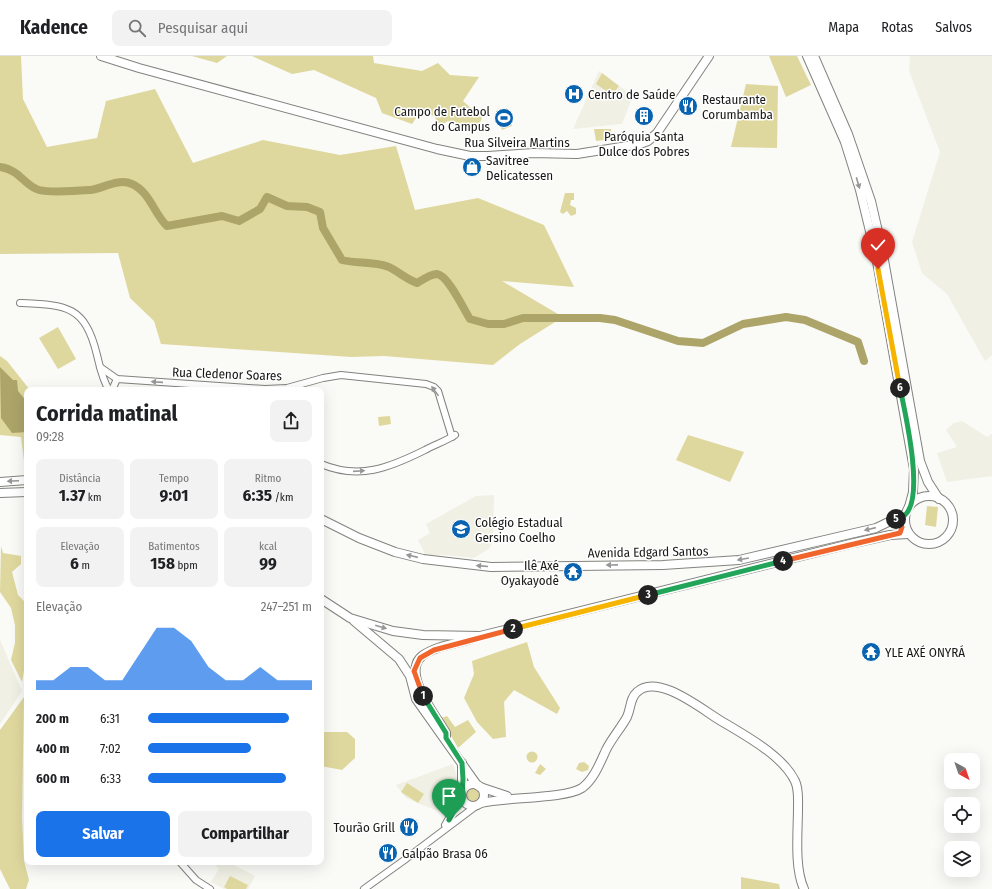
<!DOCTYPE html>
<html lang="pt">
<head>
<meta charset="utf-8">
<style>
  body { margin:0; font-family:"Fira Sans Condensed",sans-serif; background:#f2f2f2; color:#202124; height:100vh; display:flex; flex-direction:column; font-size:15px; white-space:nowrap }
  * { box-sizing:border-box; margin:0 }
  p { font-size:13px; color:#757577 }
  .icon { flex:none; width:22px; height:22px; fill:none; stroke:currentColor; stroke-width:2; stroke-linecap:round; stroke-linejoin:round }
  .map { position:relative; flex:1; overflow:hidden }
  .details { position:absolute; left:24px; top:331px; width:300px; height:478px; display:flex; flex-direction:column; background:#fff; border-radius:8px; box-shadow:0 4px 16px #0002 }
  .details>* { flex:none }
  .needle { width:26px; rotate:140deg }
  .buttons { position:absolute; left:944px; top:697px; display:grid; gap:8px }
  .buttons a { display:grid; place-items:center; width:36px; height:36px; border-radius:8px; background:#fff; box-shadow:0 4px 16px #0002; font-size:20px }
  .pin { position:absolute; display:grid; place-items:center; width:34px; height:34px; color:#fff; margin:-41px -17px; border-radius:50% 50% 50% 0; rotate:-45deg; box-shadow:0 0 4px #0007 }
  .pin .icon { rotate:45deg }
  .km { position:absolute; width:20px; height:20px; margin:-10px; border-radius:50%; background:#222; color:#fff; font-size:11px; line-height:20px; text-align:center }
  .round { display:grid; place-items:center; flex:none; width:42px; height:42px; border-radius:8px; background:#f2f2f2 }
  .head { display:flex; align-items:center; justify-content:space-between; height:68px; padding:0 12px }
  h1 { font-size:22px; font-weight:700; line-height:30px }
  .figures { display:grid; grid-template-columns:repeat(3,1fr); gap:6px; height:68px; padding:4px 12px }
  .figures div { display:grid; align-content:center; border-radius:8px; background:#f2f2f2; text-align:center }
  .figures b { font-size:17px; font-weight:700 }
  .figures small { font-size:11px; font-weight:400 }
  .figures p { font-size:11px }
  .chart { height:112px; padding:8px 12px }
  .chart p { display:flex; justify-content:space-between }
  .chart svg { width:100%; height:72px; margin-top:4px; fill:#1a73e8; opacity:.7 }
  .cta { display:flex; gap:8px; margin-top:auto; padding:8px 12px }
  .cta a { flex:1; height:46px; border-radius:8px; background:#1a73e8; color:#fff; font-size:16px; font-weight:700; line-height:46px; text-align:center }
  .cta a+a { background:#f2f2f2; color:#202124 }
  ul { padding:0 12px; list-style:none; font-size:13px }
  li { display:grid; grid-template-columns:64px 48px 1fr; align-items:center; height:30px }
  li i { height:10px; border-radius:5px; background:#1a73e8 }
  header { display:flex; align-items:center; gap:24px; box-sizing:border-box; height:56px; padding:0 20px; background:#fff; border-bottom:1px solid #e0e0e0 }
  header strong { font-size:19px }
  nav { display:flex; gap:22px; margin-inline-start:auto; font-size:14px }
  .search { width:280px; height:36px; background:#f2f2f2; display:flex; align-items:center; gap:10px; box-sizing:border-box; padding:0 14px; border-radius:8px; color:#757577; font-size:15px }
  .map>svg:first-child { display:block }
  .built { fill:#f1f0e5 }
  .green { fill:#dfd89e }
  .water { fill:#aca468 }
  .lines { fill:none; stroke-linecap:round; stroke-linejoin:round }
  .river { stroke:#aca468; stroke-width:8 }
  .minor-casing { stroke:#82827f; stroke-width:8 }
  .major-casing { stroke:#82827f; stroke-width:10 }
  .minor { stroke:#fff; stroke-width:6 }
  .major { stroke:#fff; stroke-width:8 }
  .oneway { fill:#979797 }
  .split-1-casing { stroke:#fff; stroke-width:8 }
  .split-2-casing { stroke:#fff; stroke-width:8 }
  .split-3-casing { stroke:#fff; stroke-width:8 }
  .split-4-casing { stroke:#fff; stroke-width:8 }
  .split-5-casing { stroke:#fff; stroke-width:8 }
  .split-6-casing { stroke:#fff; stroke-width:8 }
  .split-7-casing { stroke:#fff; stroke-width:8 }
  .split-1 { stroke:#22a559; stroke-width:5 }
  .split-2 { stroke:#f0652b; stroke-width:5 }
  .split-3 { stroke:#f5b400; stroke-width:5 }
  .split-4 { stroke:#22a559; stroke-width:5 }
  .split-5 { stroke:#f0652b; stroke-width:5 }
  .split-6 { stroke:#22a559; stroke-width:5 }
  .split-7 { stroke:#f5b400; stroke-width:5 }
  .labels { text-anchor:middle; dominant-baseline:central; stroke-width:3; stroke-linejoin:round; paint-order:stroke }
  .poi-label { font-size:13px; fill:#181817; stroke:#fff; text-anchor:start }
  .street-label { font-size:13px; fill:#181817; stroke:#fff }
</style>
</head>
<body>
<header>
<strong>Kadence</strong>
<div class="search"><svg class="icon" aria-label="search" viewBox="0 0 24 24"><circle cx="10" cy="10" r="6"/><path d="M15 15l6 6"/></svg>Pesquisar aqui</div>
<nav><a>Mapa</a><a>Rotas</a><a>Salvos</a></nav>
</header>
<div class="map">
<svg width="992" height="833" viewBox="0 0 992 833">
  <rect width="100%" height="100%" fill="#fafaf7"/>
  <g class="built">
    <polygon points="910,0 992,0 992,299 985,305 947,238 922,217 912,186 940,96 909,15"/>
    <polygon points="599,15 633,40 622,68 573,73"/>
    <polygon points="962,365 987,381 992,378 992,420 947,426 937,397 957,391 946,374 954,367"/>
    <polygon points="494,439 493,480 490,492 474,502 443,499 426,500 418,484 430,477 426,468 476,440"/>
    <polygon points="0,584 22,635 0,668"/>
    <polygon points="453,708 459,727 457,741 447,759 406,742 396,729"/>
    <polygon points="218,806 228,806 255,820 248,833 224,833 211,826 219,813 216,810"/>
  </g>
  <g class="green">
    <polygon points="0,0 21,0 23,43 47,91 97,82 106,45 155,33 193,107 263,84 340,99 396,90 415,154 478,142 544,169 574,231 502,225 563,261 520,288 493,309 384,300 351,301 161,288 154,265 130,242 118,197 0,198"/>
    <polygon points="192,0 227,0 217,7"/>
    <polygon points="252,0 373,0 374,7 422,15 438,7 450,19 479,21 463,45 482,62 477,74 448,65 440,70 434,60 420,56 412,68 382,57 376,42 314,14 292,18"/>
    <polygon points="769,0 797,0 811,29 786,41"/>
    <polygon points="602,17 619,30 612,39 596,28"/>
    <polygon points="746,28 778,30 777,92 731,91"/>
    <polygon points="507,52 512,70 502,74 496,55"/>
    <polygon points="594,73 611,73 612,83 596,85"/>
    <polygon points="565,137 574,137 574,144 571,144 570,149 576,152 576,158 571,160 567,155 563,158 560,156"/>
    <polygon points="58,271 76,303 58,313 39,282"/>
    <polygon points="0,300 7,305 30,334 27,334 27,405 24,405 21,381 0,379"/>
    <polygon points="390,360 391,368 379,370 378,361"/>
    <polygon points="688,379 744,396 730,426 676,404"/>
    <polygon points="927,450 938,451 936,471 925,469"/>
    <polygon points="1,490 3,497 21,500 21,508 12,516 18,539 26,547 27,554 27,597 22,626 11,604 15,587 15,569 11,552 0,536"/>
    <polygon points="527,586 534,611 560,652 557,658 514,634 504,646 506,681 493,683 477,666 464,642 474,618 472,605"/>
    <polygon points="24,641 22,762 24,805 29,824 26,833 10,833 0,813 0,674"/>
    <polygon points="447,660 455,671 468,664 476,676 458,692 441,662"/>
    <polygon points="321,676 347,676 355,683 355,702 342,714 321,710"/>
    <circle cx="532" cy="701" r="5.5"/>
    <polygon points="584,706 589,710 588,714 582,716 576,713 579,707"/>
    <polygon points="540,708 546,713 540,719 535,717"/>
    <polygon points="407,727 424,738 418,747 401,736"/>
    <circle cx="474" cy="739" r="8"/>
    <polygon points="230,820 248,829 246,833 227,833 224,831"/>
    <polygon points="741,821 779,828 780,833 741,833"/>
  </g>
  <polygon class="water" points="0,311 13,324 17,324 18,335 27,346 27,376 12,377 1,362"/>
  <g class="lines">
    <path class="river" d="M0,111C21,114 24,130 39,134C51,137 77,135 91,134C104,132 118,122 132,128C150,136 154,158 167,170L222,160L239,165L260,153L267,141L287,150L307,151L320,156L323,172L342,204C357,208 373,205 389,211C399,216 406,223 417,227C422,224 431,218 437,218C448,219 464,254 470,263L488,268H504L523,262H600L615,264L678,285L703,287L743,268L786,261L805,264L858,286L864,305"/>
    <g class="minor-casing">
      <g id="minor">
        <path d="M20,247C66,249 85,249 97,299C100,311 102,323 109,334"/>
        <polyline points="100,311 117,323 265,333 287,332 323,322 341,319 426,328 434,331 438,335 452,381"/>
        <polyline points="112,334 117,323"/>
        <path d="M321,408C359,424 389,412 425,394C434,389 446,385 455,379"/>
        <polyline points="445,769 462,740"/>
        <polyline points="180,806 196,824 210,833"/>
        <polyline points="364,833 403,805 476,750"/>
      </g>
    </g>
    <g class="major-casing">
      <g id="major">
        <polyline points="101,0 139,12 437,93 470,100 488,100 533,97 577,98 640,88 648,85 657,77 709,0"/>
        <polyline points="807,0 845,86 860,134 876,200 914,413 913,436 909,451"/>
        <polyline points="814,0 848,78 871,145 882,193 920,405 928,426 939,443"/>
        <polyline points="0,426 27,424"/>
        <polyline points="0,437 27,436"/>
        <circle cx="929" cy="464" r="24"/>
        <polyline points="321,463 359,482 395,496 423,503 491,511 663,509 739,504 876,472 905,458"/>
        <polyline points="321,543 350,562 393,575 423,579 480,580 854,487 890,479 908,478"/>
        <polyline points="354,565 399,603 410,620 416,643 477,729"/>
        <path d="M446,682V677C437,661 401,617 422,600C435,590 455,588 471,583"/>
        <polyline points="462,707 462,738"/>
        <circle cx="473" cy="739" r="11"/>
        <polyline points="480,731 507,740"/>
        <path d="M481,747C505,741 565,743 582,732C594,723 600,707 606,694C612,682 621,672 627,661C631,652 630,642 637,636C657,617 700,652 718,663C742,678 782,698 795,725C799,733 798,743 798,752C798,776 794,811 804,833"/>
      </g>
    </g>
    <use href="#minor" class="minor"/>
    <use href="#major" class="major"/>
  </g>
  <defs><path id="oneway-solid" d="M-6-.8H1V-3.2L6.5 0L1 3.2V.8H-6Z"/></defs>
  <g class="oneway">
    <use href="#oneway-solid" transform="translate(858 127) rotate(74)"/>
    <use href="#oneway-solid" transform="translate(157 326) rotate(-176)"/>
    <use href="#oneway-solid" transform="translate(435 335) rotate(-126)"/>
    <use href="#oneway-solid" transform="translate(359 415) rotate(-4)"/>
    <use href="#oneway-solid" transform="translate(13 425) rotate(177)"/>
    <use href="#oneway-solid" transform="translate(870 473) rotate(167)"/>
    <use href="#oneway-solid" transform="translate(412 500) rotate(-167)"/>
    <use href="#oneway-solid" transform="translate(743 503) rotate(170)"/>
    <use href="#oneway-solid" transform="translate(612 509) rotate(179)"/>
    <use href="#oneway-solid" transform="translate(482 510) rotate(-175)"/>
    <use href="#oneway-solid" transform="translate(381 571) rotate(16)"/>
  </g>
  <g class="lines">
    <g class="split-1-casing">
      <polyline id="split-1" points="423,640 446,677 446,682 462,707 463,723 462,740 449,764"/>
    </g>
    <g class="split-2-casing">
      <polyline id="split-2" points="423,640 414,615 420,602 434,594 513,573"/>
    </g>
    <g class="split-3-casing">
      <polyline id="split-3" points="513,573 648,539"/>
    </g>
    <g class="split-4-casing">
      <polyline id="split-4" points="648,539 783,505"/>
    </g>
    <g class="split-5-casing">
      <polyline id="split-5" points="783,505 900,477 902,471 896,463"/>
    </g>
    <g class="split-6-casing">
      <path id="split-6" d="M896,463C899,462 903,460 905,459C925,441 905,356 900,332"/>
    </g>
    <g class="split-7-casing">
      <polyline id="split-7" points="878,213 900,332"/>
    </g>
    <use href="#split-1" class="split-1"/>
    <use href="#split-2" class="split-2"/>
    <use href="#split-3" class="split-3"/>
    <use href="#split-4" class="split-4"/>
    <use href="#split-5" class="split-5"/>
    <use href="#split-6" class="split-6"/>
    <use href="#split-7" class="split-7"/>
  </g>
  <defs>
    <g id="hospital-disc" transform="scale(1)"><circle r="9.5" fill="#0863b0" stroke="#fff"/><path d="M-5-5h3v3.5h4V-5h3V5h-3V1.5h-4V5h-3Z" fill="#fff"/></g>
    <g id="restaurant-disc" transform="scale(1)"><circle r="9.5" fill="#0863b0" stroke="#fff"/><path d="M-5-6h1v4h1v-4h1v4h1v-4h1v5L-1.5 .5V6h-2V.5L-5-1ZM5-6V6H3V1.5H1.5Q1.5-4 5-6Z" fill="#fff"/></g>
    <g id="building-disc" transform="scale(1)"><circle r="9.5" fill="#0863b0" stroke="#fff"/><path d="M-4-6H4V6H1V3H-1V6H-4ZM-2.5-4.3h1.7v1.8h-1.7ZM.8-4.3h1.7v1.8H.8ZM-2.5-1h1.7V.8h-1.7ZM.8-1h1.7V.8H.8Z" fill="#fff"/></g>
    <g id="stadium-disc" transform="scale(1)"><circle r="9.5" fill="#0863b0" stroke="#fff"/><path d="M0-5a6.5 5 0 1 0 0 10a6.5 5 0 1 0 0-10ZM-3.5-1.8h7v3.6h-7Z" fill="#fff"/></g>
    <g id="shop-disc" transform="scale(1)"><circle r="9.5" fill="#0863b0" stroke="#fff"/><path d="M-5-2.5h2.3a2.7 3.5 0 0 1 5.4 0H5L5.5 6h-11ZM-1.5-2.5h3a1.5 2.3 0 0 0-3 0Z" fill="#fff"/></g>
    <g id="school-disc" transform="scale(1)"><circle r="9.5" fill="#0863b0" stroke="#fff"/><path d="M0-5L7-2L0 1L-7-2ZM-4 1L0 2.5L4 1V4Q0 6-4 4Z" fill="#fff"/></g>
    <g id="temple-disc" transform="scale(1)"><circle r="9.5" fill="#0863b0" stroke="#fff"/><path d="M0-6L5-2H3V0L6.5 2.5H4V6H1.5V3h-3V6H-4V2.5H-6.5L-3 0V-2H-5Z" fill="#fff"/></g>
  </defs>
  <g fill-rule="evenodd">
    <use href="#hospital-disc" x="574" y="38"/>
    <use href="#restaurant-disc" x="688" y="50"/>
    <use href="#building-disc" x="644" y="60"/>
    <use href="#stadium-disc" x="504" y="62"/>
    <use href="#shop-disc" x="472" y="111"/>
    <use href="#school-disc" x="461" y="473"/>
    <use href="#temple-disc" x="573" y="516"/>
    <use href="#temple-disc" x="871" y="596"/>
    <use href="#restaurant-disc" x="409" y="771"/>
    <use href="#restaurant-disc" x="388" y="797"/>
  </g>
  <g class="labels">
    <g class="poi-label">
      <text x="588" y="38">Centro de Saúde</text>
      <text x="702" y="43">Restaurante<tspan x="702" dy="15">Corumbamba</tspan></text>
      <text x="490" y="55" text-anchor="end">Campo de Futebol<tspan x="490" dy="15">do Campus</tspan></text>
      <text x="644" y="80" text-anchor="middle">Paróquia Santa<tspan x="644" dy="15">Dulce dos Pobres</tspan></text>
      <text x="486" y="104">Savitree<tspan x="486" dy="15">Delicatessen</tspan></text>
      <text x="475" y="466">Colégio Estadual<tspan x="475" dy="15">Gersino Coelho</tspan></text>
      <text x="559" y="509" text-anchor="end">Ilê Axé<tspan x="559" dy="15">Oyakayodê</tspan></text>
      <text x="885" y="596">YLE AXÉ ONYRÁ</text>
      <text x="395" y="771" text-anchor="end">Tourão Grill</text>
      <text x="402" y="797">Galpão Brasa 06</text>
    </g>
    <g class="street-label">
      <text x="517" y="86">Rua Silveira Martins</text>
      <text transform="translate(227 318) rotate(2)">Rua Cledenor Soares</text>
      <text transform="translate(648 496) rotate(-1)">Avenida Edgard Santos</text>
    </g>
  </g>
</svg>
<div class="buttons">
<a><svg class="needle" viewBox="-14 -14 28 28"><path d="M0-13l5 13h-10z" fill="#e53935"/><path d="M0 13l5-13h-10z" fill="#757577"/></svg></a>
<a><svg class="icon" aria-label="locate" viewBox="0 0 24 24"><circle cx="12" cy="12" r="6"/><path d="M12 2v4M12 18v4M2 12h4M18 12h4"/></svg></a>
<a><svg class="icon" aria-label="layers" viewBox="0 0 24 24"><path d="M12 4l9 5-9 5-9-5zM3 14l9 5 9-5"/></svg></a>
</div>
<div class="pin" style="left:449px;top:764px;background:#1e9e55"><svg class="icon" aria-label="arrive" viewBox="0 0 24 24"><path d="M6 21V4h12l-3 4 3 4H6"/></svg></div>
<div class="pin" style="left:878px;top:213px;background:#d93025"><svg class="icon" aria-label="check" viewBox="0 0 24 24"><path d="M5 12l5 5 9-10"/></svg></div>
<b class="km" style="left:423px;top:640px">1</b>
<b class="km" style="left:513px;top:573px">2</b>
<b class="km" style="left:648px;top:539px">3</b>
<b class="km" style="left:783px;top:505px">4</b>
<b class="km" style="left:896px;top:463px">5</b>
<b class="km" style="left:900px;top:332px">6</b>
<section class="details">
<div class="head"><div><h1>Corrida matinal</h1><p>09:28</p></div><a class="round"><svg class="icon" aria-label="share" viewBox="0 0 24 24"><path d="M12 15V3M7 8l5-5 5 5M5 13v7h14v-7"/></svg></a></div>
<div class="figures">
<div><p>Distância</p><b>1.37<small> km</small></b></div>
<div><p>Tempo</p><b>9:01</b></div>
<div><p>Ritmo</p><b>6:35<small> /km</small></b></div>
</div>
<div class="figures">
<div><p>Elevação</p><b>6<small> m</small></b></div>
<div><p>Batimentos</p><b>158<small> bpm</small></b></div>
<div><p>kcal</p><b>99</b></div>
</div>
<div class="chart"><p><span>Elevação</span>247–251 m</p>
<svg viewBox="0 0 160 44" preserveAspectRatio="none"><path d="M0 44V38L10 38L20 30L30 30L40 38L50 38L60 22L70 6L80 6L90 14L100 30L110 38L120 38L130 30L140 38L150 38L160 38V44z"/></svg>
</div>
<ul>
<li><b>200 m</b>6:31<i style="width:86%"></i></li>
<li><b>400 m</b>7:02<i style="width:63%"></i></li>
<li><b>600 m</b>6:33<i style="width:84%"></i></li>
</ul>
<div class="cta"><a>Salvar</a><a>Compartilhar</a></div>
</section>
</div>
</body>
</html>
